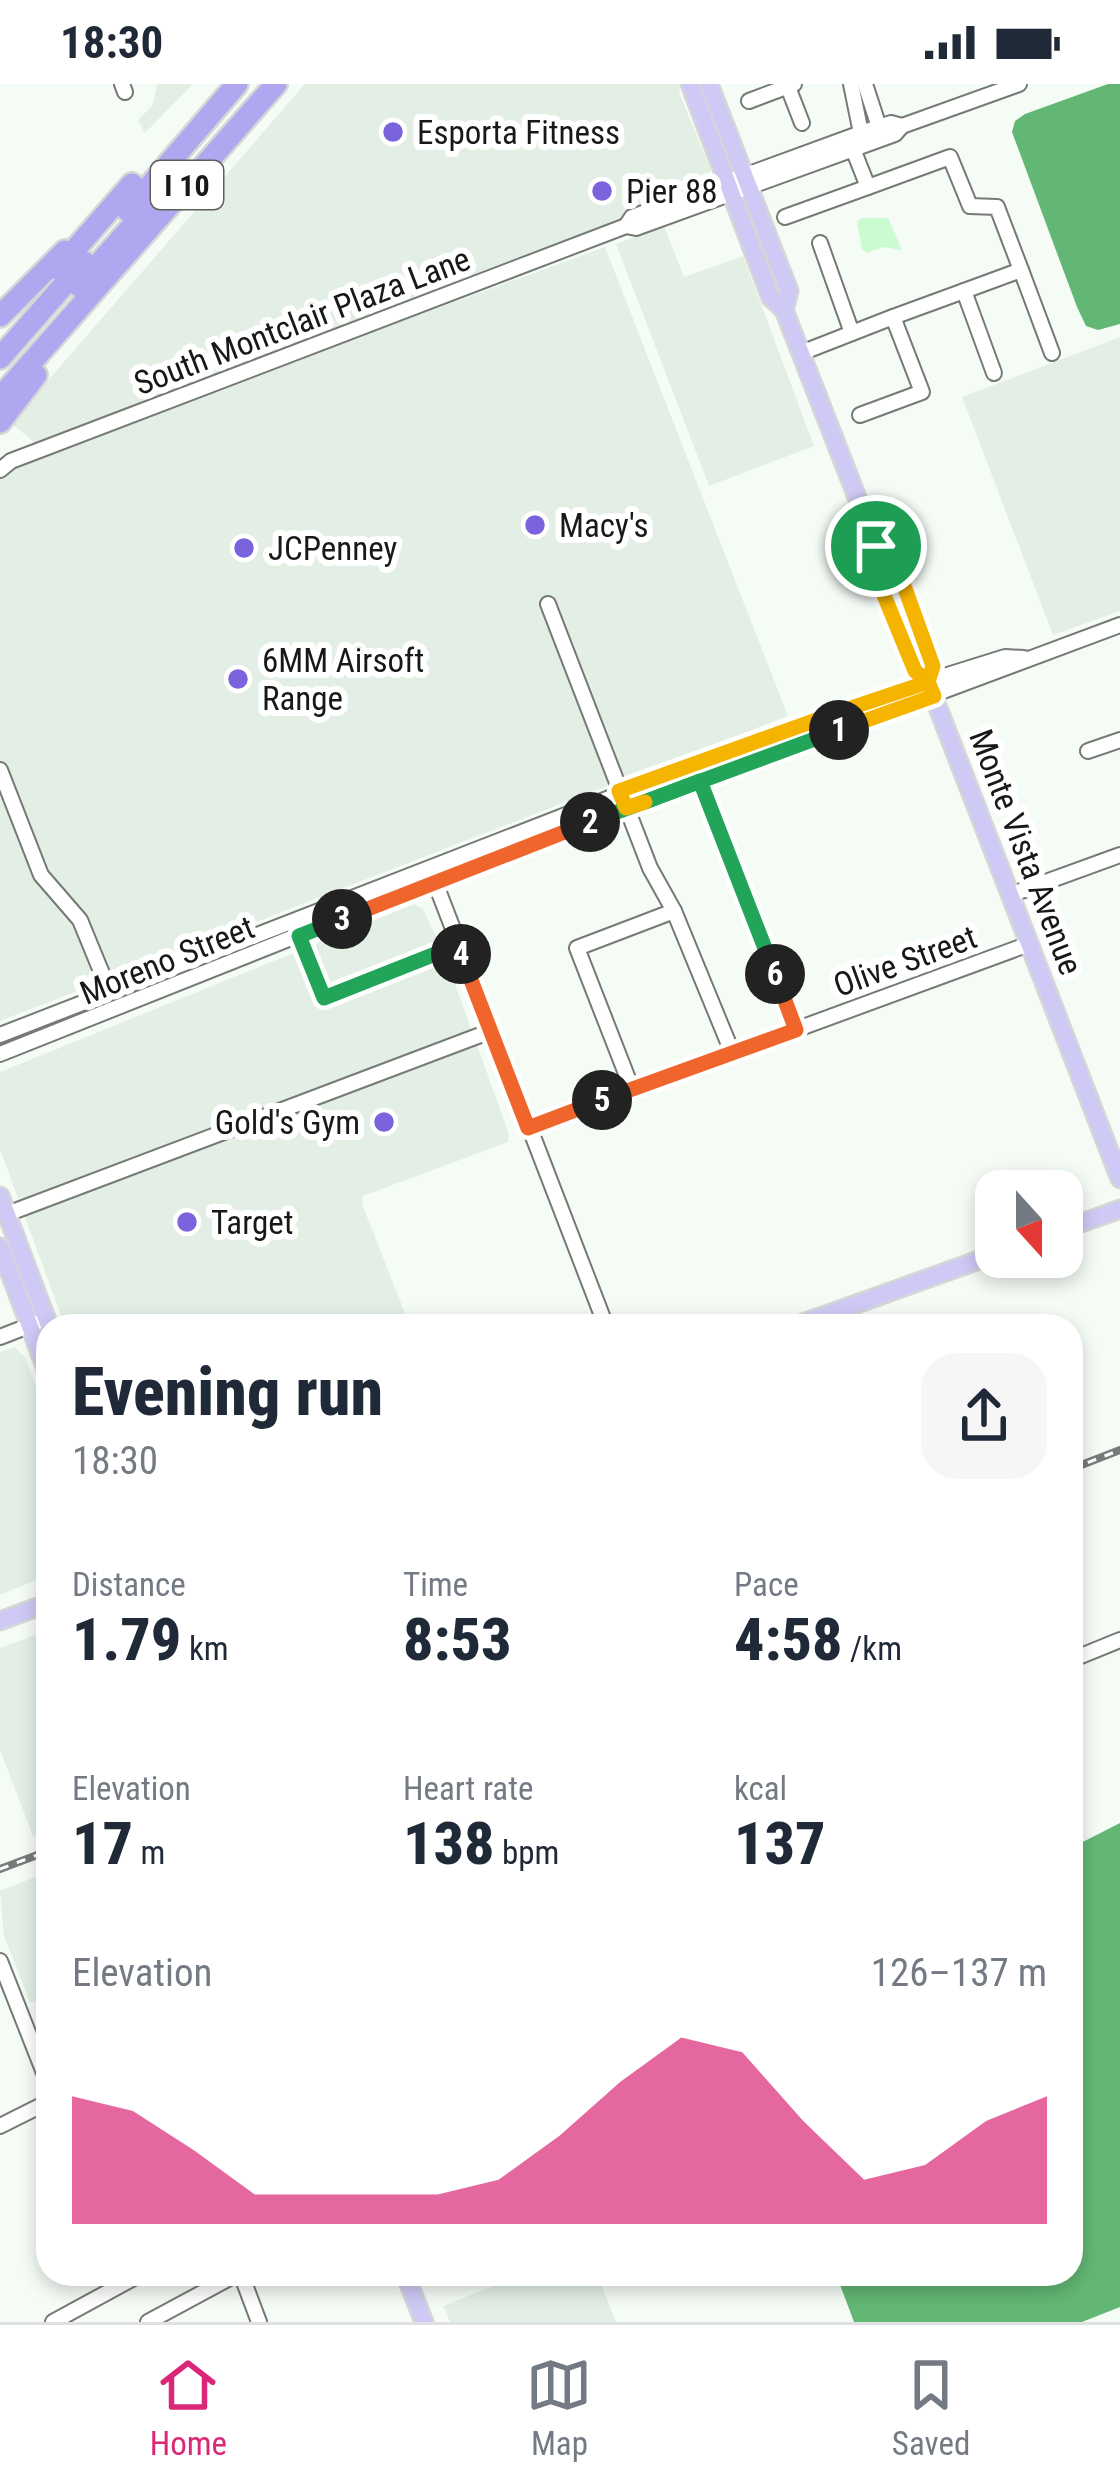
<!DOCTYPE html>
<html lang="en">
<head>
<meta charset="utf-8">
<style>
  body { margin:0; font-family:"Roboto Condensed",sans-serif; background:#f6f6f7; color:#1f2937; height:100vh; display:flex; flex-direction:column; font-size:45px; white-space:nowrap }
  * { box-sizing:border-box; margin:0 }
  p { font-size:39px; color:#747a83 }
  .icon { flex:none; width:66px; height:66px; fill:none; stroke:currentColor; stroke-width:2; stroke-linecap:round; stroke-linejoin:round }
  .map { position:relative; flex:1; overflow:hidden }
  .sheet { position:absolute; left:36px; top:1230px; width:1047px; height:972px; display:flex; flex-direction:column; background:#fff; border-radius:36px; box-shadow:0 6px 18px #0003 }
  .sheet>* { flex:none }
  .needle { width:78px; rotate:159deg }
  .controls { position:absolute; left:975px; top:1086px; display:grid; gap:24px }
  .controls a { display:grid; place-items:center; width:108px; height:108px; border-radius:24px; background:#fff; box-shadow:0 6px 18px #0003; font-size:60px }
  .pin { position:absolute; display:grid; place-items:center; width:102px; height:102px; color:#fff; margin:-51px; border:6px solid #fff; border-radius:50%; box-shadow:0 3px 12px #0007 }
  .km { position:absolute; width:60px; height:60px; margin:-30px; border-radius:50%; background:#222; color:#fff; font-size:33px; line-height:60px; text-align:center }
  .round { display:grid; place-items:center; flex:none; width:126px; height:126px; border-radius:36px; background:#f6f6f7 }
  .overview { display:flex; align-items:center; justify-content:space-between; height:204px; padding:0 36px }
  h1 { font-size:66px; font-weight:800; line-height:90px }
  .metrics { display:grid; grid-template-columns:repeat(3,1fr); gap:18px; height:204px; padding:12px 36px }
  .metrics div { display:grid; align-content:center }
  .metrics b { font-size:60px; font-weight:800 }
  .metrics small { font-size:33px; font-weight:400 }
  .metrics p { font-size:33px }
  .chart { height:336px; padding:24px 36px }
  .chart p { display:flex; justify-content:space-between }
  .chart svg { width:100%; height:216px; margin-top:12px; fill:#db2777; opacity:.7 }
  .status { display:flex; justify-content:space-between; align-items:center; height:84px; padding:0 60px; background:#fff; direction:ltr }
  .status svg { height:33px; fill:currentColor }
  .tabs { display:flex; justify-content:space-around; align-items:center; height:168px; border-top:3px solid #e0e1e3; background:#fff; font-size:33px; color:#747a83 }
  .tabs a { display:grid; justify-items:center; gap:6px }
  .tabs .current { color:#db2777 }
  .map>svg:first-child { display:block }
  .built { fill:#e3efe4 }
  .green { fill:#cafbd1 }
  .water { fill:#63b774 }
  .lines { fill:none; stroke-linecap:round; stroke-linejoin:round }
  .minor-casing { stroke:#757a75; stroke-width:18 }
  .major-casing { stroke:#d5d6d5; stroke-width:21 }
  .highway-casing { stroke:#d5d6d5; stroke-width:26 }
  .minor { stroke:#fff; stroke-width:14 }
  .major { stroke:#cfcaf5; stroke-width:16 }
  .highway { stroke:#afa7ef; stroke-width:21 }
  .rail-casing { stroke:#787c79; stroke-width:8 }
  .rail { stroke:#fff; stroke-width:3; stroke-dasharray:9; stroke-linecap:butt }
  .split-1-casing { stroke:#fff; stroke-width:24 }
  .split-2-casing { stroke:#fff; stroke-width:24 }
  .split-3-casing { stroke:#fff; stroke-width:24 }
  .split-4-casing { stroke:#fff; stroke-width:24 }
  .split-5-casing { stroke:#fff; stroke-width:24 }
  .split-6-casing { stroke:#fff; stroke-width:24 }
  .split-7-casing { stroke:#fff; stroke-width:24 }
  .split-8-casing { stroke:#fff; stroke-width:24 }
  .split-9-casing { stroke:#fff; stroke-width:24 }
  .split-1 { stroke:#f5b400; stroke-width:15 }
  .split-2 { stroke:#22a559; stroke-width:15 }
  .split-3 { stroke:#f0652b; stroke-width:15 }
  .split-4 { stroke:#22a559; stroke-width:15 }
  .split-5 { stroke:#f0652b; stroke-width:15 }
  .split-6 { stroke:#f0652b; stroke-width:15 }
  .split-7 { stroke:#22a559; stroke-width:15 }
  .split-8 { stroke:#f5b400; stroke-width:15 }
  .split-9 { stroke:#f5b400; stroke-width:15 }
  .poi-dot { fill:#7c63de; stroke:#fff; stroke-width:4.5 }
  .labels { text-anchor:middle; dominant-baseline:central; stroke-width:12; stroke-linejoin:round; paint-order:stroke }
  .shield { fill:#fff; stroke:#5d5e5d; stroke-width:3 }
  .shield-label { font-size:30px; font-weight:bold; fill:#171917 }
  .poi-label { font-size:33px; fill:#171917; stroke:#fff; text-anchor:start }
  .street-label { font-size:33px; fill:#171917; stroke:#fff }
</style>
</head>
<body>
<div class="status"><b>18:30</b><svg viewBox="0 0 49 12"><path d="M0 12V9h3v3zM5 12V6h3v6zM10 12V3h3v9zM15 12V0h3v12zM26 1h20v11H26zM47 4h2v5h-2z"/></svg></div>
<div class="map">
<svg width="1120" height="2238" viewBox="0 0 1120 2238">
  <rect width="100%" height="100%" fill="#f5fcf6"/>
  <g class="built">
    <polygon points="157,0 193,0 145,49 138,36 153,21"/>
    <polygon points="305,0 679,0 680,11 711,86 707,99 628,132 36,360 11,339"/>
    <polygon points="664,142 684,193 743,172 814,362 709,402 616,160"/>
    <polygon points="605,163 788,632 0,937 0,384"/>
    <polygon points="1120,253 1120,527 1053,551 962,313"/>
    <polygon points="414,820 423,825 445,872 509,1050 508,1058 363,1112 362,1120 410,1242 65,1242 0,1065 0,988"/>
    <polygon points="14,1263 25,1273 48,1335 48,1491 0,1511 0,1268"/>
    <polygon points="48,1546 48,1747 33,1752 0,1666 0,1564"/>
    <polygon points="48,1788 48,1912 30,1919 4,1852 0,1807"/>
    <polygon points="524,2190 597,2190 616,2238 450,2238 443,2222"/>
  </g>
  <polygon class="green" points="863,134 888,134 902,166 883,163 867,169 862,165 857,137"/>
  <g class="water">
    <polygon points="1108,0 1120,0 1120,240 1098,246 1086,242 1077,223 1012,48 1015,37 1025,30"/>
    <polygon points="1120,1739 1120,2223 1082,2238 854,2238 836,2190 1071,2190 1071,1764"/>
  </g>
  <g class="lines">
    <g class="minor-casing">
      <g id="minor">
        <polyline points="122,0 125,8"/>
        <polyline points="851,0 861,49"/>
        <polyline points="865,0 879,43"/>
        <polyline points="788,3 802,39"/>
        <polyline points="749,17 794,0"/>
        <polyline points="868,103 950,73 970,122 997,123 1021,186"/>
        <polyline points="785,133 868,103 853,65"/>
        <polyline points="626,142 632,133 861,49 891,39 902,42"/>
        <polyline points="820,159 852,249"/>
        <polyline points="964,207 1021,186 1052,269"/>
        <polyline points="893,233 964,207 994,289"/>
        <polyline points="801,269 893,233 922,308 860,331"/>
        <polyline points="0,386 11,377 626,142 636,144 895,50 902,42 1019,0"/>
        <polyline points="548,520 650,784 674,827 732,968"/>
        <polyline points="1088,667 1120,656"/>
        <polyline points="0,686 41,791 80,836 110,909"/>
        <polyline points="700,697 796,946"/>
        <polyline points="433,793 606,1242"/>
        <polyline points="1010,811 1120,771"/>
        <polyline points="299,852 324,914 458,861"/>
        <polyline points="0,951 743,662 909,603 1005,573 1024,574"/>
        <polyline points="0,970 434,797 1120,541"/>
        <polyline points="632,1005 577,864 674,827"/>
        <polyline points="528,1044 1029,860"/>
        <polyline points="7,1130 491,947"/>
        <polyline points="0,1253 36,1239"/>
        <polyline points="1071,1576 1120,1556"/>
        <polyline points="0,1877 48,1999"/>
        <polyline points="0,2042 48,2018"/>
        <polyline points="241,2190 259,2238"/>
        <polyline points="53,2238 141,2190"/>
        <polyline points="148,2238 237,2190"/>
      </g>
    </g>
    <g class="major-casing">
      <g id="major">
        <polyline points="690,0 771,214 784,226 876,462 872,482 915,587 928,598 1120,1095"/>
        <polyline points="709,0 789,207 784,226"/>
        <polyline points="876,462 894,474 933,582 928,598"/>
        <polyline points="0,1112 49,1242"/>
        <polyline points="1062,1146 1120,1125"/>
        <polyline points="0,1163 48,1290"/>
        <polyline points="795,1242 996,1170"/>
        <polyline points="0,1537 48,1519"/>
        <polyline points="405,2190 424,2238"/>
      </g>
    </g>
    <g class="highway-casing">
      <g id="highway">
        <polyline points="128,127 237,0"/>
        <polyline points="58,185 132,100"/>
        <polyline points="79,202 150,122"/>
        <polyline points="0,232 65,167"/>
        <polyline points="0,274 84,178"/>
        <polyline points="0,314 276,0"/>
        <polyline points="0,338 36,291"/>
      </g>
    </g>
    <use href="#minor" class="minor"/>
    <use href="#major" class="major"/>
    <use href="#highway" class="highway"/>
    <g class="rail-casing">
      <g id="rail">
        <polyline points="1071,1385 1120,1366"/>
        <polyline points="0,1785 48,1767"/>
      </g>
    </g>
    <use href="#rail" class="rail"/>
  </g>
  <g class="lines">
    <g class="split-1-casing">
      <polyline id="split-1" points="839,646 934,612 928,598 915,587 872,482 876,462"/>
    </g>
    <g class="split-2-casing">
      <polyline id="split-2" points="590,738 839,646"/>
    </g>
    <g class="split-3-casing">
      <polyline id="split-3" points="342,835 590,738"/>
    </g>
    <g class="split-4-casing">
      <polyline id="split-4" points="342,835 299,852 324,914 458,861 461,870"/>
    </g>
    <g class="split-5-casing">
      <polyline id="split-5" points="461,870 528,1044 602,1016"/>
    </g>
    <g class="split-6-casing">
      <polyline id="split-6" points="602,1016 796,946 775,890"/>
    </g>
    <g class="split-7-casing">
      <polyline id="split-7" points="645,718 700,697 775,890"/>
    </g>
    <g class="split-8-casing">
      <polyline id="split-8" points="645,718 626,724 619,707 833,630"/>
    </g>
    <g class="split-9-casing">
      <polyline id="split-9" points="833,630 928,598 933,582 894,474 876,462"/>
    </g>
    <use href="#split-1" class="split-1"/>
    <use href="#split-2" class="split-2"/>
    <use href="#split-3" class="split-3"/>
    <use href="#split-4" class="split-4"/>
    <use href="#split-5" class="split-5"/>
    <use href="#split-6" class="split-6"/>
    <use href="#split-7" class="split-7"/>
    <use href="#split-8" class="split-8"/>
    <use href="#split-9" class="split-9"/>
  </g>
  <g class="poi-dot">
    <circle cx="393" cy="48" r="12"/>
    <circle cx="602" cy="107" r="12"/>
    <circle cx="535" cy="441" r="12"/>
    <circle cx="244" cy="464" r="12"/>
    <circle cx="238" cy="595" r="12"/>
    <circle cx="384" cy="1038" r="12"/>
    <circle cx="187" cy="1138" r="12"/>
  </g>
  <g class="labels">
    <rect class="shield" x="151" y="77" width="72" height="48" rx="9"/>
    <g class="shield-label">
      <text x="187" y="101">I 10</text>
    </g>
    <g class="poi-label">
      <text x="417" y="48">Esporta Fitness</text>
      <text x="626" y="107">Pier 88</text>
      <text x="559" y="441">Macy's</text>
      <text x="268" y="464">JCPenney</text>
      <text x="262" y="576">6MM Airsoft<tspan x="262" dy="38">Range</tspan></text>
      <text x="360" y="1038" text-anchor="end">Gold's Gym</text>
      <text x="211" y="1138">Target</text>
    </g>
    <g class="street-label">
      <text transform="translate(302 237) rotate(-21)">South Montclair Plaza Lane</text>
      <text transform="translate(1026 768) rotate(69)">Monte Vista Avenue</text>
      <text transform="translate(167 876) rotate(-22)">Moreno Street</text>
      <text transform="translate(905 877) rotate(-20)">Olive Street</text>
    </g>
  </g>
</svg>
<div class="controls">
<a><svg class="needle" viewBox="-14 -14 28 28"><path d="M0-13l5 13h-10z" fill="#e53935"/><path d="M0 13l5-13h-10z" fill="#747a83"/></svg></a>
</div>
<div class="pin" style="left:876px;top:462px;background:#1e9e55"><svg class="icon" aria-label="arrive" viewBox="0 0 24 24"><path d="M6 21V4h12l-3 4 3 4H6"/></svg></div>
<b class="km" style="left:839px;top:646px">1</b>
<b class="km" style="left:590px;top:738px">2</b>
<b class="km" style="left:342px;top:835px">3</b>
<b class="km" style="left:461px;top:870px">4</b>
<b class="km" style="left:602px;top:1016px">5</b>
<b class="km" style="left:775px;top:890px">6</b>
<section class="sheet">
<div class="overview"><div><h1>Evening run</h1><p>18:30</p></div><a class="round"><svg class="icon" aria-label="share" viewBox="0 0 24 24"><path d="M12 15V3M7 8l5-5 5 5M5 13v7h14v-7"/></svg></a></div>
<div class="metrics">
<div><p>Distance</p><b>1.79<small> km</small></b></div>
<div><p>Time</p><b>8:53</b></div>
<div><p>Pace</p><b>4:58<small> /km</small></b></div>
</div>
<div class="metrics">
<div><p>Elevation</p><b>17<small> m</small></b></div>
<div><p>Heart rate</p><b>138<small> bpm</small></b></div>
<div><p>kcal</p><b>137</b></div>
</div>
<div class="chart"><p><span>Elevation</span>126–137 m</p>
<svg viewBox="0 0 160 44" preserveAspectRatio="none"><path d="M0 44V18L10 21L20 29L30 38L40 38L50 38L60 38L70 35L80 26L90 15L100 6L110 9L120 23L130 35L140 32L150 23L160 18V44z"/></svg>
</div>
</section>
</div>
<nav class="tabs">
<a class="current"><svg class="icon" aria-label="home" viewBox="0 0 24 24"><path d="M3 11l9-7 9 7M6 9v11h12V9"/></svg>Home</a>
<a><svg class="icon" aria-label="map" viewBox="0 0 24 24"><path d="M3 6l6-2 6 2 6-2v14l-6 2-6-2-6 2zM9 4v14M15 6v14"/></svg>Map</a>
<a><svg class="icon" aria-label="saved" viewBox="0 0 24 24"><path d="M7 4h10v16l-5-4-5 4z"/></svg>Saved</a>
</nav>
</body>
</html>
